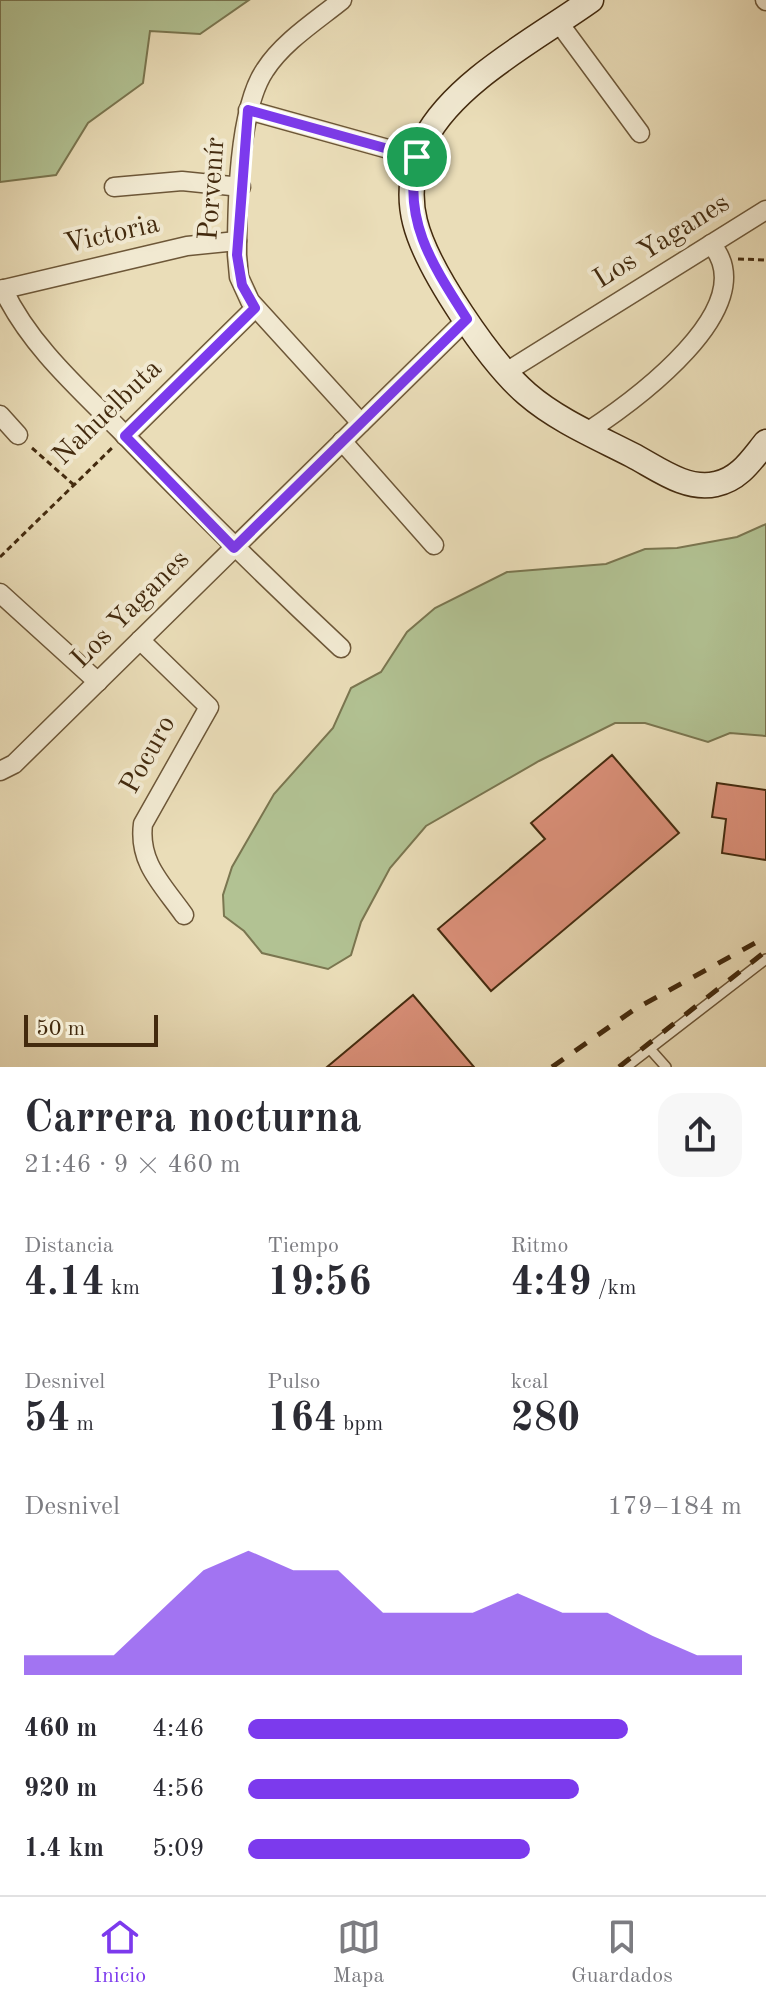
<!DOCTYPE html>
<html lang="es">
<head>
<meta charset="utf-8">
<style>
  body { margin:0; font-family:"Old Standard TT",serif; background:#f7f7f7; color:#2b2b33; height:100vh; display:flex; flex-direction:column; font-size:30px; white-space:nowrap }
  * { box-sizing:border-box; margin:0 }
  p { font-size:26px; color:#7c7c81 }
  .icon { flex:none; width:44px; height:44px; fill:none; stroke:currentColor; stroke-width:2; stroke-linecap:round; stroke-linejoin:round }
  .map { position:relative; height:1067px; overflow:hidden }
  .panel { display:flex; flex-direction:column; background:#fff; flex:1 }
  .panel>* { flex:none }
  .scale { position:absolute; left:24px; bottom:20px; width:134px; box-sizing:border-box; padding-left:8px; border:4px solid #432a0e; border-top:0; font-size:22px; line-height:28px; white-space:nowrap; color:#432a0e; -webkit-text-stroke:6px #f1e9d1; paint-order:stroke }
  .pin { position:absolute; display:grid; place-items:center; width:68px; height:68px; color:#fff; margin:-34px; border:4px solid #fff; border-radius:50%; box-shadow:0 2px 8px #0007 }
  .round { display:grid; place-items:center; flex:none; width:84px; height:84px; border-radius:24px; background:#f7f7f7 }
  .summary { display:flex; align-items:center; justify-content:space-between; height:136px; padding:0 24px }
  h1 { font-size:44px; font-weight:800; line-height:60px }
  .figures { display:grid; grid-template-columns:repeat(3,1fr); gap:12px; height:136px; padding:8px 24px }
  .figures div { display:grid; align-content:center }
  .figures b { font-size:40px; font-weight:800 }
  .figures small { font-size:22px; font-weight:400 }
  .figures p { font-size:22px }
  .chart { height:224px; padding:16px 24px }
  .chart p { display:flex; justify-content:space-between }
  .chart svg { width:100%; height:144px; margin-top:8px; fill:#7c3aed; opacity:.7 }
  ul { padding:0 24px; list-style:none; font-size:26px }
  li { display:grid; grid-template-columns:128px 96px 1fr; align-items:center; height:60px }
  li i { height:20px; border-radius:10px; background:#7c3aed }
  .tabs { display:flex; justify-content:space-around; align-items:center; height:112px; border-top:2px solid #e1e1e2; background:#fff; font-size:22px; color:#7c7c81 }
  .tabs a { display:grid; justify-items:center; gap:4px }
  .tabs .current { color:#7c3aed }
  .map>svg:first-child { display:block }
  .green { fill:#b2c293; stroke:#7a7650; stroke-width:2 }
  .building { fill:#dd917b; stroke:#432a0e; stroke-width:2 }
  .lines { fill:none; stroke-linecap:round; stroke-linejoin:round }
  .lane-casing { stroke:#6d5738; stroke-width:12 }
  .street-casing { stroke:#6d5738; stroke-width:21 }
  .secondary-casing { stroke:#432a0e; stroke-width:27 }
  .path { stroke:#432a0e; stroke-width:3; stroke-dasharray:6 4; stroke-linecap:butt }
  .lane { stroke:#f1e9d1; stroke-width:9 }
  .street { stroke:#f1e9d1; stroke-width:18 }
  .secondary { stroke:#f1e9d1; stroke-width:24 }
  .rail { stroke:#432a0e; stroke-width:5; stroke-dasharray:14 14; stroke-linecap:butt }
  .route-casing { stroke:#fff; stroke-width:16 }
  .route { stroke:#7c3aed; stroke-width:10 }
  .labels { text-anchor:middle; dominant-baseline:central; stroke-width:8; stroke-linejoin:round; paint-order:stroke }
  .street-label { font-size:28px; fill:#432a0e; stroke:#f1e9d1 }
</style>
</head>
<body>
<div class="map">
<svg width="766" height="1067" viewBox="0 0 766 1067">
  <rect width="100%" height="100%" fill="#eaddb8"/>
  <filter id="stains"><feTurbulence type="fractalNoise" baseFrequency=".0025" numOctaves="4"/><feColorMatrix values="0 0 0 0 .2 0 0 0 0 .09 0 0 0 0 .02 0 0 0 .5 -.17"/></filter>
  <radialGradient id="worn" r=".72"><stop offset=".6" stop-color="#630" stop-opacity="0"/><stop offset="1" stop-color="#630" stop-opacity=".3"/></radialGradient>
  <g class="green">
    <polygon points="0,0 249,0 200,34 150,31 143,83 88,123 56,175 0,182"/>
    <polygon points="766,524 766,736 730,733 708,742 645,723 615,723 539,761 426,826 390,868 361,922 351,955 328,969 262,953 244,931 224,916 223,895 232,867 274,794 333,728 351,688 381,672 407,632 435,608 507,572 606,564 645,549 677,548 737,537"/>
  </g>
  <g class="building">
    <polygon points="612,755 679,833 491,991 438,929 545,839 531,823"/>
    <polygon points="717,783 766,790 766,860 722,853 726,819 712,817"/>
    <polygon points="413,995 474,1067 327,1067"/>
  </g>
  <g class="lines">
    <g class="lane-casing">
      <g id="lane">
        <polyline points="650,1049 666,1067"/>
        <polyline points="626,1067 766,959"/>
      </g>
    </g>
    <g class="street-casing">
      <g id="street">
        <path d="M342,0C316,21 283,42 265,70C238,110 237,206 237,255L239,277L250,301L361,423"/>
        <polyline points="765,0 766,1"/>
        <polyline points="559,23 640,133"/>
        <polyline points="248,110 417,157"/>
        <polyline points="114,187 182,181 241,187"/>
        <path d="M3,289C29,344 76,386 119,429C191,504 265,577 341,648"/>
        <polyline points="0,290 187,246 237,241"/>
        <polyline points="506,372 766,210"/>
        <polyline points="0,415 18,435"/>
        <path d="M587,432C631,403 766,307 711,244"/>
        <polyline points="125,436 255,308"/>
        <polyline points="342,441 434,545"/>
        <polyline points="0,593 98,682"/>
        <path d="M140,640L209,707L143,824C138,863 163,885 184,915"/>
        <polyline points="0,771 14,764 467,319"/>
      </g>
    </g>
    <g class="secondary-casing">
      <path id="secondary" d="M591,0C538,38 455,81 425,139C412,165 408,195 415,222C427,270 490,362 527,394C557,420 597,437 632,455C657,468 686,491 716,484C740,479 752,459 766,442"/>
    </g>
    <g class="path">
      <polyline points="738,259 766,260"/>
      <polyline points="32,448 74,485"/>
      <polyline points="0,557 112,448"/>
    </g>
    <use href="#lane" class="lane"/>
    <use href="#street" class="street"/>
    <use href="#secondary" class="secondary"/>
    <g class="rail">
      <polyline points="552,1067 635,1009 766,937"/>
      <polyline points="619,1067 766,951"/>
    </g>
  </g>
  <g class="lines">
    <g class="route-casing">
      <path id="route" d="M248,110L417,157C402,221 434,267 467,319L234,548L125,436L255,308L242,285L237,255Z"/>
    </g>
    <use href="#route" class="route"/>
  </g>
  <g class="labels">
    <g class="street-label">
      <text transform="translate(213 189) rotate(-86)">Porvenír</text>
      <text transform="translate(112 235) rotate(-13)">Victoria</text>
      <text transform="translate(662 242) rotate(-32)">Los Yaganes</text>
      <text transform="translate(108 413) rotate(-44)">Nahuelbuta</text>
      <text transform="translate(131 610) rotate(-45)">Los Yaganes</text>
      <text transform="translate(149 755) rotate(-61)">Pocuro</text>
    </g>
  </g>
  <rect width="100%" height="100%" filter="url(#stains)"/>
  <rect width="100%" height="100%" fill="url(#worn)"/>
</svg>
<div class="scale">50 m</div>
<div class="pin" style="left:417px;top:157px;background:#1e9e55"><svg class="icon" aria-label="arrive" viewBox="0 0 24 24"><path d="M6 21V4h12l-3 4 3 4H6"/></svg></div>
</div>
<section class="panel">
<div class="summary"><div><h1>Carrera nocturna</h1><p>21:46 · 9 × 460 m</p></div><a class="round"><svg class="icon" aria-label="share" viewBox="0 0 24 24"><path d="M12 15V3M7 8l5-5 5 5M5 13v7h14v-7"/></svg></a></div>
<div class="figures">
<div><p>Distancia</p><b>4.14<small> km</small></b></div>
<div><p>Tiempo</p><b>19:56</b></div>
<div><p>Ritmo</p><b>4:49<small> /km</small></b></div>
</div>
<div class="figures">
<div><p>Desnivel</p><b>54<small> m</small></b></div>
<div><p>Pulso</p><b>164<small> bpm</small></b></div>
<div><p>kcal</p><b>280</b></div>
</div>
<div class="chart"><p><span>Desnivel</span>179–184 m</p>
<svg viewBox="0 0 160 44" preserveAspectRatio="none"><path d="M0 44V38L10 38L20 38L30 25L40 12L50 6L60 12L70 12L80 25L90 25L100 25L110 19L120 25L130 25L140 32L150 38L160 38V44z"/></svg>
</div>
<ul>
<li><b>460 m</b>4:46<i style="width:77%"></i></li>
<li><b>920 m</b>4:56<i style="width:67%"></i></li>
<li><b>1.4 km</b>5:09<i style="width:57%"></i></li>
</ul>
</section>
<nav class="tabs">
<a class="current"><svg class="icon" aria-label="home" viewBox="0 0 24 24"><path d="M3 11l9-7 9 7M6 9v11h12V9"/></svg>Inicio</a>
<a><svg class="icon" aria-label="map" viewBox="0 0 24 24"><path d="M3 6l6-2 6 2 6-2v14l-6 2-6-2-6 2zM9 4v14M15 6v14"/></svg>Mapa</a>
<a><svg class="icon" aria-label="saved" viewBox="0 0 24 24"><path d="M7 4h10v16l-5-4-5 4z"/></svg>Guardados</a>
</nav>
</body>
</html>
